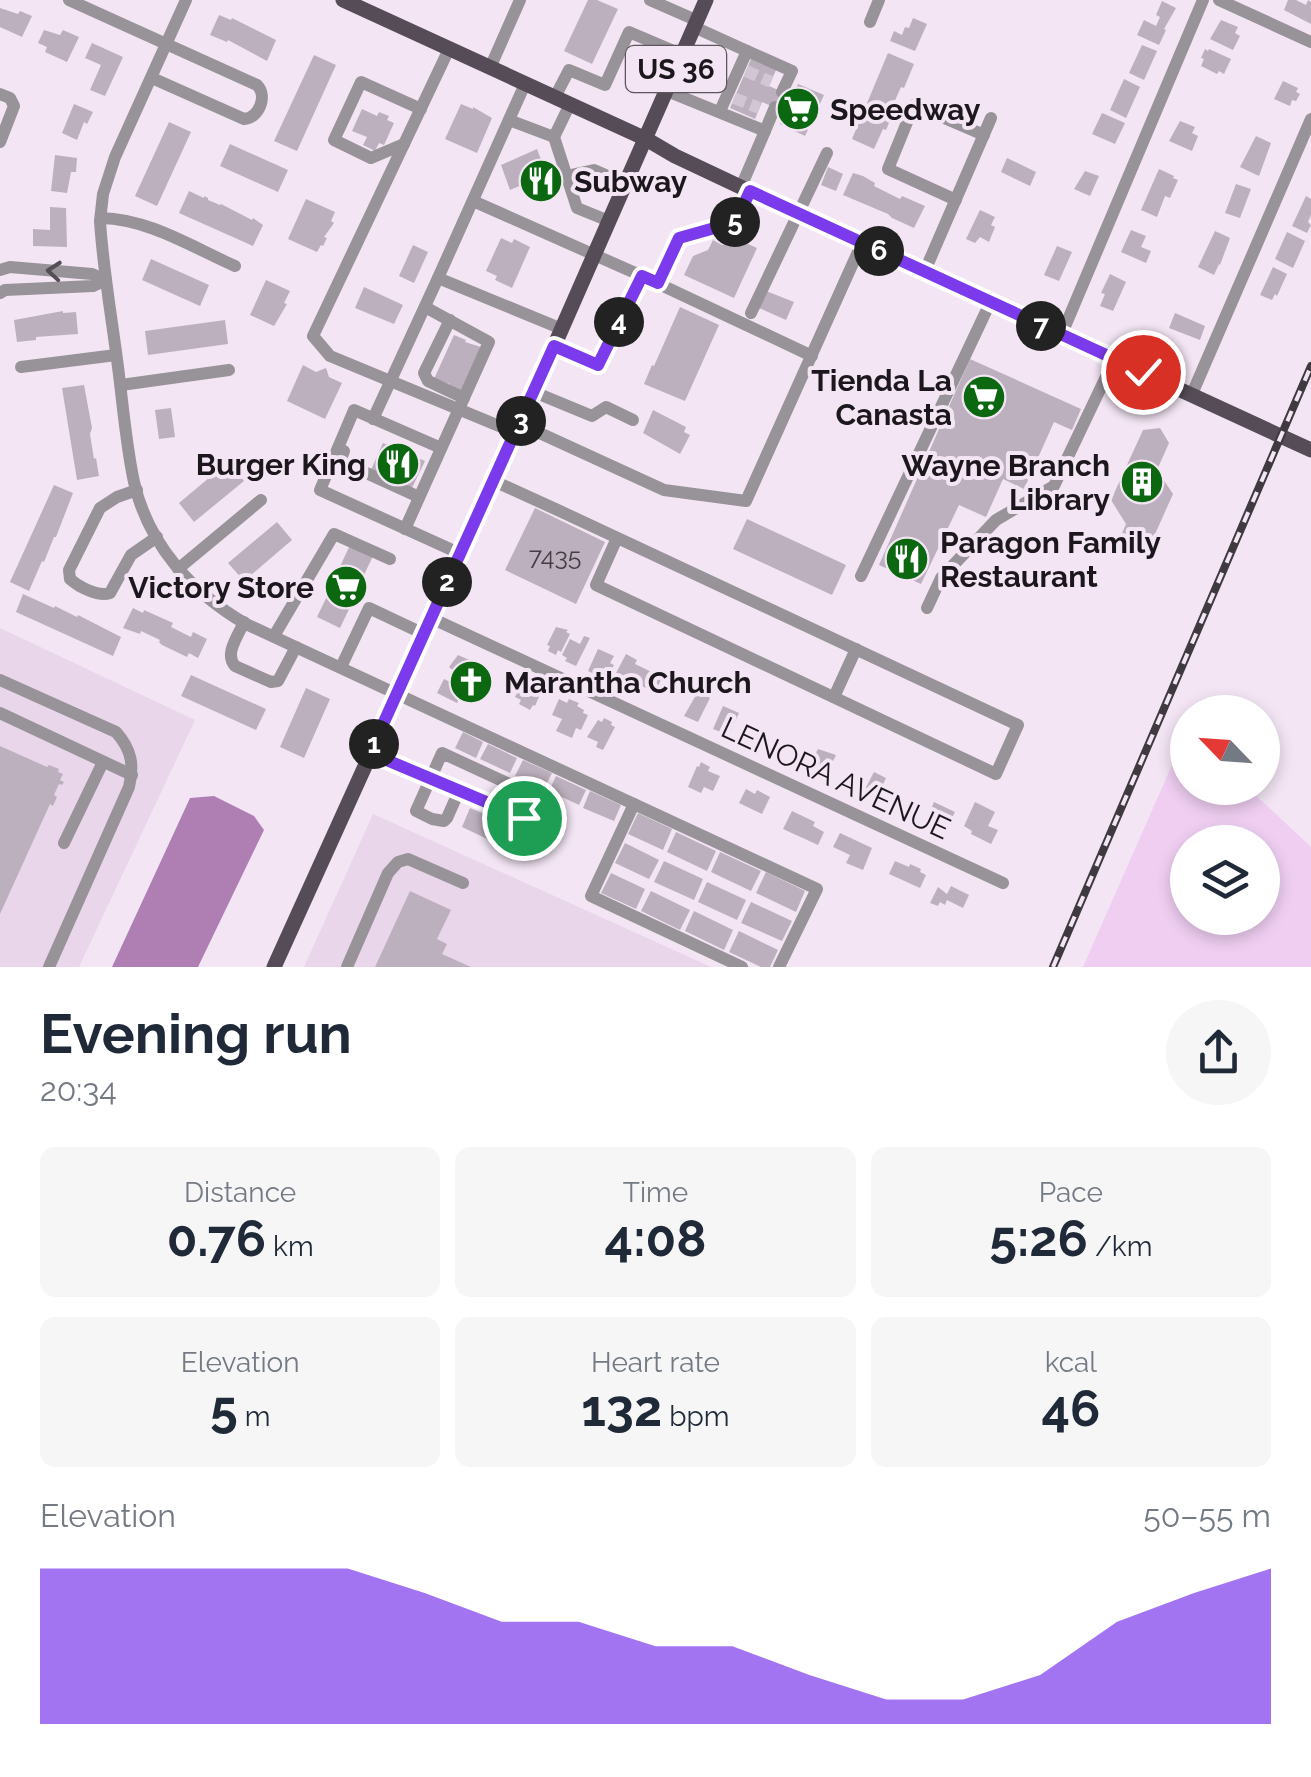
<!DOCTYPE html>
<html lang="en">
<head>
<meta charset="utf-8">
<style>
  body { margin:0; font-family:Raleway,sans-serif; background:#f6f6f7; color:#1f2937; height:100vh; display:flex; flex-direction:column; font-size:38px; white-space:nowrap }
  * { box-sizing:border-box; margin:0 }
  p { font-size:32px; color:#747a83 }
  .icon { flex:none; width:55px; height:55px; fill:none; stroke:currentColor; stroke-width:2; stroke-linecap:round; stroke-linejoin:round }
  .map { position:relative; height:967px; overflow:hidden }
  .drawer { display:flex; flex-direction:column; background:#fff; flex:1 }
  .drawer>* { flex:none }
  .needle { width:65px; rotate:295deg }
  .tools { position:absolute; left:1170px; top:695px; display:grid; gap:20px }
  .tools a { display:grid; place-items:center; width:110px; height:110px; border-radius:50%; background:#fff; box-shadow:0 5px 15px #0003; font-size:50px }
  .pin { position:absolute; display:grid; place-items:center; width:85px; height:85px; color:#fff; margin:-42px; border:5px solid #fff; border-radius:50%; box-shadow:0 2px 10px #0007 }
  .km { position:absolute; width:50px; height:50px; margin:-25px; border-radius:50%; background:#222; color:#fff; font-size:28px; line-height:50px; text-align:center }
  .round { display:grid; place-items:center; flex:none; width:105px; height:105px; border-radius:52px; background:#f6f6f7 }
  .headline { display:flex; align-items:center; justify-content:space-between; height:170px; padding:0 40px }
  h1 { font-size:55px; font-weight:700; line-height:75px }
  .metrics { display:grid; grid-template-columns:repeat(3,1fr); gap:15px; height:170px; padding:10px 40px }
  .metrics div { display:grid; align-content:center; border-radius:15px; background:#f6f6f7; text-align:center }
  .metrics b { font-size:50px; font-weight:700 }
  .metrics small { font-size:28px; font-weight:400 }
  .metrics p { font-size:28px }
  .chart { height:280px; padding:20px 40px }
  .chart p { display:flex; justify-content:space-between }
  .chart svg { width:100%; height:180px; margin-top:10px; fill:#7c3aed; opacity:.7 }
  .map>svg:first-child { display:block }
  .built { fill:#e9d6eb }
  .green { fill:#efcef2; fill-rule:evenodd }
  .water { fill:#af7fb4 }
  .building { fill:#bdb0be }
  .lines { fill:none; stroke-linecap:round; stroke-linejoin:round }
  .minor-tunnel { stroke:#d3c6d4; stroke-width:12; stroke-dasharray:12 6; stroke-linecap:butt }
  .minor { stroke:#989399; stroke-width:12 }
  .major { stroke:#564c57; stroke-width:15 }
  .rail-casing { stroke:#3f3940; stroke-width:8 }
  .rail { stroke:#f3e5f4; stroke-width:4; stroke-dasharray:11; stroke-linecap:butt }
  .oneway { stroke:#544f55 }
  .route-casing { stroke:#fff; stroke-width:20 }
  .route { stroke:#7c3aed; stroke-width:12 }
  .labels { text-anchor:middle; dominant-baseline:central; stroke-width:8; stroke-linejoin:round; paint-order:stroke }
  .number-label { font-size:25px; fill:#443d45 }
  .shield { fill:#f3e5f4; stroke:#5c555e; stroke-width:2.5 }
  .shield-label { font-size:28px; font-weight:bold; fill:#1c171d }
  .poi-label { font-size:30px; font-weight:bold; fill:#1c171d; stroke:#f3e5f4; text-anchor:start }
  .street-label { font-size:30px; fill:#1c171d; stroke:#f3e5f4 }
</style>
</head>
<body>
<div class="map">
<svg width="1311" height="967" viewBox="0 0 1311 967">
  <rect width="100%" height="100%" fill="#f3e5f4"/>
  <g class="built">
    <polygon points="0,628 195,720 79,967 0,967"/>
    <polygon points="373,814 711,967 304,967"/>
  </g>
  <path class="green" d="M1187,731L1188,788H1248L1311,847V967H1083ZM1188,842H1262V918H1188Z"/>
  <polygon class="water" points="214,796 254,816 264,830 198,967 112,967 190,798"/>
  <g class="building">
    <polygon points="588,0 597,0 618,9 592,64 564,51"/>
    <polygon points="1288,0 1296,0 1306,5 1308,0 1311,2 1311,24 1284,10"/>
    <polygon points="1162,1 1176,8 1164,29 1166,30 1159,45 1137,35 1144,20 1156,26 1160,17 1156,15"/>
    <polygon points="0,8 18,14 20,11 32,16 22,37 0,27"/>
    <polygon points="219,15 231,20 232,18 276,40 267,61 228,40 227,42 210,35"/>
    <polygon points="913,18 927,24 915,51 890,41 894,31 902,35 905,27 909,28"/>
    <polygon points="1221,20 1238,27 1235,33 1240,36 1233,50 1210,39"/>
    <polygon points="44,30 60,35 63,30 79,37 67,62 45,52 47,47 38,43"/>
    <polygon points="92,43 123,57 105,96 90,90 101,65 85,58"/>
    <polygon points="1142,45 1157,51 1144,80 1129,73"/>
    <polygon points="1205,49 1208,51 1209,49 1231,59 1224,74 1219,71 1217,74 1201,66 1204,59 1201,58"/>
    <polygon points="888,53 914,64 904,88 901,87 893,105 896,106 886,130 883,129 874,149 852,139"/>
    <polygon points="314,55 336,65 297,151 274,141"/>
    <polygon points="751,59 776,70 769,86 792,96 798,84 824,95 805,136 780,124 785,112 762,102 755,119 730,108"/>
    <polygon points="1124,79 1140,87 1126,118 1110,110"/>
    <polygon points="1283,81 1298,88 1296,92 1300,94 1296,101 1292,100 1290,106 1274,99"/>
    <polygon points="74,104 93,112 87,124 84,122 77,140 62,133"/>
    <polygon points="461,104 473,109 473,107 492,118 477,153 445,139"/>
    <polygon points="362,109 377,116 379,112 389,116 387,120 394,123 384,145 379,143 375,151 363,145 367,137 352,131"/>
    <polygon points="1102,113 1125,123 1115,144 1092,134"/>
    <polygon points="1180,121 1195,127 1192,133 1198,136 1192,151 1169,141"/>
    <polygon points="169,122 191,132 157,206 135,196"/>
    <polygon points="1256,136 1271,143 1259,176 1240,167"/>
    <polygon points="230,144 288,170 278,192 220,166"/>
    <polygon points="537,149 552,189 527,198 522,185 510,190 501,165"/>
    <polygon points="55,155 77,158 76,172 71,172 67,193 51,191"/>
    <polygon points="1007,158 1036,172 1030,186 1001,172"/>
    <polygon points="828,167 843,174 836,191 821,185"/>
    <polygon points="1159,169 1174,176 1173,178 1178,180 1170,198 1165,196 1157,217 1141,210"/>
    <polygon points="1085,171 1099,176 1090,196 1074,189"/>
    <polygon points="853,173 863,176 875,183 874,186 900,199 902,196 925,206 914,228 892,218 888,214 843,195"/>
    <polygon points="1236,184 1251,189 1240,218 1225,213"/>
    <polygon points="189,191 204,198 204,196 208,198 208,200 220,205 221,204 252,220 253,218 263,225 253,246 179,213"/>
    <polygon points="1306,196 1311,199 1311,215 1308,222 1311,225 1307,233 1292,226"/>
    <polygon points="306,199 335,212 331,221 334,223 324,237 327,238 323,246 321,245 317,252 288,239"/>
    <polygon points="50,207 66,208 67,247 33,246 33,229 50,230"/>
    <polygon points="980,210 995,217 991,225 995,227 989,242 980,237 975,243 966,239"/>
    <polygon points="1131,230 1146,236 1141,247 1151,251 1146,263 1121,252"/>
    <polygon points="1215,231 1230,238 1220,265 1219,264 1214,275 1198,267"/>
    <polygon points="1287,232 1305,241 1293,268 1275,259"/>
    <polygon points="501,238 512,243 514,239 530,247 512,288 495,280 497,276 486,271"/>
    <polygon points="737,239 757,248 734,298 684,275 693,256 708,250 713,240 722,245"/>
    <polygon points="413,245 428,252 414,283 399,276"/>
    <polygon points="1057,246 1072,252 1059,281 1044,275"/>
    <polygon points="151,259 209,285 200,306 142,280"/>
    <polygon points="1273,267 1287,274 1277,296 1275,294 1272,300 1260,295"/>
    <polygon points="1110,274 1126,282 1113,311 1100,306 1105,294 1101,293"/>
    <polygon points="266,280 290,291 284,303 287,304 274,326 250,315"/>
    <polygon points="364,287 403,305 394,324 355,308"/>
    <polygon points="766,291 794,302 786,320 759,308"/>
    <polygon points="680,307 719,325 685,401 644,384 652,365 654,366"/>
    <polygon points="63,311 63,313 76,312 78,334 36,337 36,340 17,342 14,320"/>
    <polygon points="1175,313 1205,326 1200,340 1169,328"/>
    <polygon points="225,320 228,344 148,355 145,331"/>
    <polygon points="454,335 466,340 465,342 481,347 461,392 449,387 450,384 434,379"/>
    <polygon points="970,359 1081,409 1072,430 1054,422 1024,489 1003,479 986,517 959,505 921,584 879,565"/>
    <polygon points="303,365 316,372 326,368 329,377 342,383 325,419 287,401"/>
    <polygon points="84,385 92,428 90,434 94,459 96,458 99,476 77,480 62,388"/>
    <polygon points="171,408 175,437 159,439 155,410"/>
    <polygon points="653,410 686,427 684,432 690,435 680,454 643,433"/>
    <polygon points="1160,428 1169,443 1157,470 1173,494 1147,552 1132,553 1120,538 1126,524 1111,500 1143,430"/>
    <polygon points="383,443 425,461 411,490 370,472"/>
    <polygon points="228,462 244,481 194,522 179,503"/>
    <polygon points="54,485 73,493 56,537 54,537 44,562 42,561 29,591 10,582"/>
    <polygon points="535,508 605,542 576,604 505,570"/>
    <polygon points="747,519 846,565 832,595 733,549"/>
    <polygon points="277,522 292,540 244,581 228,563"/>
    <polygon points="350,545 373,556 353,598 349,596 347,600 352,603 340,628 317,617 329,592 334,594 337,589 331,586"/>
    <polygon points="23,594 54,608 55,606 77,617 78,615 121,637 113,656 16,612"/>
    <polygon points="133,608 143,613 144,610 173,623 171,627 191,637 193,632 207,639 198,658 189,653 187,657 162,645 159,642 160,640 141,631 140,634 123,628"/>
    <polygon points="556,627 568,630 566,632 570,634 561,652 558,650 556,655 548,651 550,646 547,645"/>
    <polygon points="584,636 590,638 576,666 565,661 567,658 562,655 570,639 580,644"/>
    <polygon points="598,649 614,656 610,663 614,665 607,680 588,671"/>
    <polygon points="626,654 637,660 635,664 662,677 655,693 642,686 640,689 615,675"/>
    <polygon points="458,655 476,663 475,665 481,668 473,679 457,674 449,667"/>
    <polygon points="191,675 266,709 256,730 181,696"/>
    <polygon points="444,679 464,689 457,703 437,693"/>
    <polygon points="523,681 542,690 535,706 533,705 530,710 519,704 521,700 515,697"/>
    <polygon points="306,688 330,699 304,758 280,747"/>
    <polygon points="700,688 709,692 707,696 710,698 698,722 684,716"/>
    <polygon points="559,699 567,703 569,699 579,703 577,706 584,710 583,713 588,715 581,730 576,728 572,738 556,731 562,719 552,715"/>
    <polygon points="723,706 739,713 730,732 725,729 723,733 713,729"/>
    <polygon points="604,718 612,722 611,725 615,727 603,750 596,747 598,742 587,737 598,720 602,722"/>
    <polygon points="463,732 483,742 476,758 455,748"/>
    <polygon points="488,744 517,758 510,773 480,759"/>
    <polygon points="0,746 47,767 49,765 59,769 58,772 63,774 60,780 64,782 62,785 59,784 54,795 57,797 53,806 50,804 0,914"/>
    <polygon points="818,749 836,755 830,767 826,764 822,772 809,766"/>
    <polygon points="523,760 552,773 544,789 515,776"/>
    <polygon points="701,762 710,767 708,771 720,776 713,791 704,787 701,793 688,787 697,766 699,767"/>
    <polygon points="874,772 886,778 876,799 863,793"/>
    <polygon points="556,776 586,790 579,805 549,791"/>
    <polygon points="746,789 755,794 757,790 770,797 762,814 739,803"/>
    <polygon points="590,791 621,805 614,821 583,808"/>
    <polygon points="934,802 955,812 948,825 938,820 936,823 927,819"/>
    <polygon points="975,802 995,812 988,826 998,830 991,844 971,834 972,831 964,826"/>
    <polygon points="470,808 489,816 491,811 509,819 498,844 462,827"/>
    <polygon points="792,811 815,822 813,826 824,832 818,845 783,829"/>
    <polygon points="638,813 672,829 663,850 628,834"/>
    <polygon points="676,832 716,851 707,871 667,852"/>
    <polygon points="840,833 872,848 863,870 846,863 850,855 833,847"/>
    <polygon points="625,843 659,860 649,879 615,863"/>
    <polygon points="720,852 761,871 751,891 711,872"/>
    <polygon points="664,861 703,879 694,900 654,882"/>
    <polygon points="895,861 909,867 910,864 921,869 920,872 926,875 920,888 889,874"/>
    <polygon points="766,872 805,891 796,912 756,893"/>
    <polygon points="611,873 645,889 636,909 601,893"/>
    <polygon points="707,882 746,900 737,920 698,902"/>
    <polygon points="951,886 969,895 963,908 947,900 945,905 940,902 938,906 930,903 938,887 947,894"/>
    <polygon points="410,891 451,910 437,939 447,944 442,954 471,967 375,967"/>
    <polygon points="651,891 690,910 680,930 641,911"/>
    <polygon points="751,902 792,921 782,941 741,923"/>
    <polygon points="694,911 733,930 724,950 685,931"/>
    <polygon points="739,931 778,950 770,967 761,967 729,952"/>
  </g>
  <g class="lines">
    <g class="minor-tunnel">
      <polyline points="746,71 771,82"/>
      <polyline points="734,98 759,108"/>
    </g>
    <g class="minor">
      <path d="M69,0L257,85C268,96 259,118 244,119L152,78"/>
      <path d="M186,0L115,157L103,194L100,221C103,270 112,319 118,367C123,405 126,445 134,482C148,544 192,593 246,624L817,889L779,967"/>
      <polyline points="650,0 698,21"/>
      <polyline points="1219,0 1311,42"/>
      <polyline points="870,22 879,0"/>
      <polyline points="694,27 747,51 720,111"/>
      <polyline points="449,49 313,336 330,356 516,433"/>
      <polyline points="747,51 792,71 782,92"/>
      <polyline points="490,68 520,0"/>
      <polyline points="525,84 438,278 562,329"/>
      <polyline points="667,91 765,131 741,187"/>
      <polyline points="0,94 10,98 14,106 0,142"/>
      <polyline points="555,97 569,70 605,85 629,32 683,55"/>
      <polyline points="509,120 554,137 577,208 609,221"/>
      <polyline points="765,131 775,107"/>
      <polyline points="554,137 570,104"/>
      <polyline points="404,144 371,158 334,140 361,82 421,109"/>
      <polyline points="566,176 594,170 626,184"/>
      <polyline points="956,200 888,169 914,105 984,135"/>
      <polyline points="473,201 642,276 598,365 554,346"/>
      <path d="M101,218C149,219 192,247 235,266"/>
      <polyline points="0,270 10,267 92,274 106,280"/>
      <polyline points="924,273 991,118"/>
      <polyline points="642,276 812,356"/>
      <polyline points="658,283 679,238 736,222 750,191"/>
      <polyline points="0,293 5,290 93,286 106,280"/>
      <polyline points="751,313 827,153"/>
      <polyline points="450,320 424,373 428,381 464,398"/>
      <polyline points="1061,336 1203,0"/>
      <polyline points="21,367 116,355"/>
      <polyline points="121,385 229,370"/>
      <polyline points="534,392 592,416 606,407 633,420"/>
      <polyline points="1192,394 1311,119"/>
      <polyline points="373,419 438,278"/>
      <polyline points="520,424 664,490 746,501 862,243"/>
      <polyline points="441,448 354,410 320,490 461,554"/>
      <polyline points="344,451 340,461 419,497"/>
      <polyline points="494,481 562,512 1018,725 996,774 596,585 617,538"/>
      <path d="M137,490L117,497L100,508L69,570L70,579C79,587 98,597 110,593L131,555L157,537"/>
      <polyline points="405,529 489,342 425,307"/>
      <polyline points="178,569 261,500"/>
      <polyline points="861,576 990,303"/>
      <polyline points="927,608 941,578 996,520 1054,486 1114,360"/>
      <polyline points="431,618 1003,883"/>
      <path d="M244,622C238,636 224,654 235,666L271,682L278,681L296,647"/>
      <polyline points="274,636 334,534 390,559"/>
      <polyline points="341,667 369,608 424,634"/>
      <path d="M0,680L116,732C132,750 134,765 129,787L49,967"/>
      <polyline points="834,697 856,649"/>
      <polyline points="0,713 132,775"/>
      <polyline points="370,753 459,791 447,818 444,821 432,819 416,811 442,753 531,794 534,801 531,812 524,818 459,791"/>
      <polyline points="634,804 591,896 742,967"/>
      <polyline points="64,843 103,762"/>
      <polyline points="347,967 388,873 398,862 408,859 463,883"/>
    </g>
    <g class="major">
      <polyline points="343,0 646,139 675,156 798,214 1311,450"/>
      <polyline points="274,967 516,433 706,0"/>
    </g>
    <g class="rail-casing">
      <polyline id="rail" points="1053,967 1311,366"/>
    </g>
    <use href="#rail" class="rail"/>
  </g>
  <defs><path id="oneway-chevron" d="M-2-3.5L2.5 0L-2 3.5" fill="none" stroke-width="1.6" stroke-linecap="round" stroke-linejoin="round" transform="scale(2.5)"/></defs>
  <use class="oneway" href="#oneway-chevron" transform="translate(54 271) rotate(-175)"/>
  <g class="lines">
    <g class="route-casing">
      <polyline id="route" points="524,818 370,753 554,346 598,365 642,276 658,283 679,238 736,222 750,191 1143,372"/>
    </g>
    <use href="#route" class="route"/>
  </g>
  <defs>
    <g id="supermarket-disc" transform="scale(2.25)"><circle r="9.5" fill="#0b6810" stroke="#f3e5f4"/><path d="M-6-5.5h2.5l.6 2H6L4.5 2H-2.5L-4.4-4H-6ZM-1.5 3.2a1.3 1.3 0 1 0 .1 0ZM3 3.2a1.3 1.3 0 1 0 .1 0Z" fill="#fff"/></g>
    <g id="restaurant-disc" transform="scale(2.25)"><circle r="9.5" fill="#0b6810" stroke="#f3e5f4"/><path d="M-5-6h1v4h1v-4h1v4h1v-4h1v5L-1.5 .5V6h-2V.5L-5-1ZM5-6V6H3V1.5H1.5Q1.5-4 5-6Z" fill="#fff"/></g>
    <g id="building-disc" transform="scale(2.25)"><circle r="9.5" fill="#0b6810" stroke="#f3e5f4"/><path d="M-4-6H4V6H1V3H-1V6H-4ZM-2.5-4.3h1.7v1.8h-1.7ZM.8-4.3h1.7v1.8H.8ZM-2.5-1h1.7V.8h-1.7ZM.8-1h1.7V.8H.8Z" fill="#fff"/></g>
    <g id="church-disc" transform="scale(2.25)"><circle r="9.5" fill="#0b6810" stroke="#f3e5f4"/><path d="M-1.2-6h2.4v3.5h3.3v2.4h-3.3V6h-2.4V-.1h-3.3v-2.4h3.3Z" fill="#fff"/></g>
  </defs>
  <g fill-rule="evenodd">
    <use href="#supermarket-disc" x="798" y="109"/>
    <use href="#restaurant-disc" x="541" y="181"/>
    <use href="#supermarket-disc" x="984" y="397"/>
    <use href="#restaurant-disc" x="398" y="464"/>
    <use href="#building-disc" x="1142" y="482"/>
    <use href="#restaurant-disc" x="907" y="559"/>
    <use href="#supermarket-disc" x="346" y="587"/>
    <use href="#church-disc" x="471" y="682"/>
  </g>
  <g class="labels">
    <g class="number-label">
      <text x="555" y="556">7435</text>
    </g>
    <rect class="shield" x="626" y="46" width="100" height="46" rx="8"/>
    <g class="shield-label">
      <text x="676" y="69">US 36</text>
    </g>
    <g class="poi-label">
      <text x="830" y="109">Speedway</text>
      <text x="574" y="181">Subway</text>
      <text x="952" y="380" text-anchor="end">Tienda La<tspan x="952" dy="34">Canasta</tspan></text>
      <text x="366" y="464" text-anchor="end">Burger King</text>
      <text x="1110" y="465" text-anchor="end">Wayne Branch<tspan x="1110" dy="34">Library</tspan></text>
      <text x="940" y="542">Paragon Family<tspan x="940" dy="34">Restaurant</tspan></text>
      <text x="314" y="587" text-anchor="end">Victory Store</text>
      <text x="504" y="682">Marantha Church</text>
    </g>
    <g class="street-label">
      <text transform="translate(836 778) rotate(25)">LENORA AVENUE</text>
    </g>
  </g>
</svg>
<div class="tools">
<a><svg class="needle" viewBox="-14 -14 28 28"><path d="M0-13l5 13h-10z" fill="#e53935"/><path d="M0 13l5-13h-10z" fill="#747a83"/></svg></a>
<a><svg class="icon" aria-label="layers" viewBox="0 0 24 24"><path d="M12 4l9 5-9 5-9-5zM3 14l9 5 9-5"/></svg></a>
</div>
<div class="pin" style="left:524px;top:818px;background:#1e9e55"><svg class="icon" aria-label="arrive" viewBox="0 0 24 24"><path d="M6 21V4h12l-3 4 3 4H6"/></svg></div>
<div class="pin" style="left:1143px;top:372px;background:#d93025"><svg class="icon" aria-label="check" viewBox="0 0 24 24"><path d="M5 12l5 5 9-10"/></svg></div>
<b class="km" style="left:374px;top:744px">1</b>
<b class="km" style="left:447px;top:582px">2</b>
<b class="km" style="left:521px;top:421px">3</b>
<b class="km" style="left:619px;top:322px">4</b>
<b class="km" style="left:735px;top:222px">5</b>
<b class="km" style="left:879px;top:251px">6</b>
<b class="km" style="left:1041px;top:326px">7</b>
</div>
<section class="drawer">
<div class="headline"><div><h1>Evening run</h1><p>20:34</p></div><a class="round"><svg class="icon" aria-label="share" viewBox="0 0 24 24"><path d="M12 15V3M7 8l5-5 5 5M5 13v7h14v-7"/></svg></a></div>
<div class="metrics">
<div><p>Distance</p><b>0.76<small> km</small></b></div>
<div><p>Time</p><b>4:08</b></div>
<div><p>Pace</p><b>5:26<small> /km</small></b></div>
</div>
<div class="metrics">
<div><p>Elevation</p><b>5<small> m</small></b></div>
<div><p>Heart rate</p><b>132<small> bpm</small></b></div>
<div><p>kcal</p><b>46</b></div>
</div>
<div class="chart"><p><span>Elevation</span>50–55 m</p>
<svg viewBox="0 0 160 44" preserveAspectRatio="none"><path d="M0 44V6L10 6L20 6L30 6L40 6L50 12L60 19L70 19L80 25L90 25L100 32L110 38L120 38L130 32L140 19L150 12L160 6V44z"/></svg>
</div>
</section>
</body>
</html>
